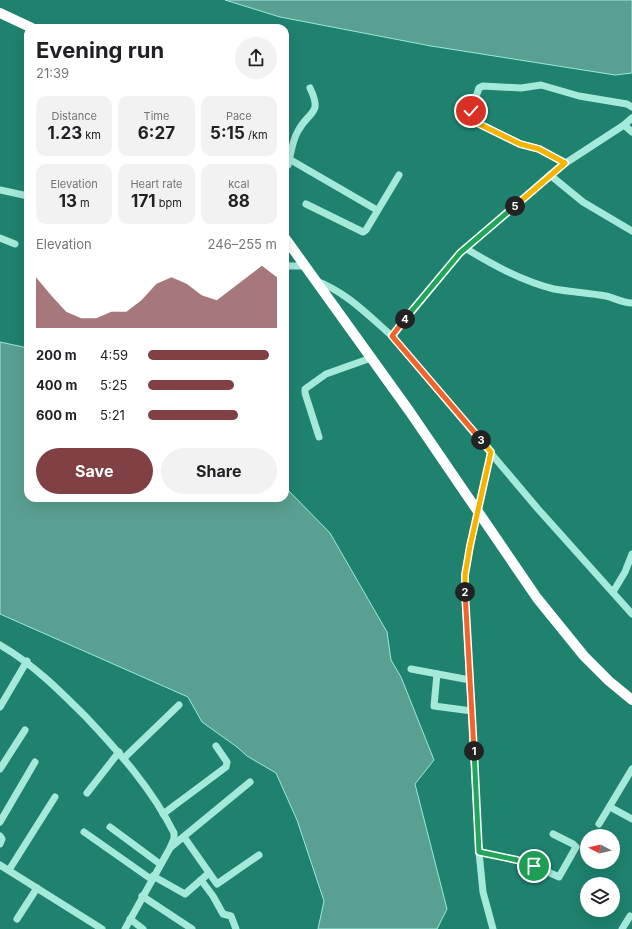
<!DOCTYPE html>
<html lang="en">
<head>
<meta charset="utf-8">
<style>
  body { margin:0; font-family:Inter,sans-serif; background:#f2f2f2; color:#202124; height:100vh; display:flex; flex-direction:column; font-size:15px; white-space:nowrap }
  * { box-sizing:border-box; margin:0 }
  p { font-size:13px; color:#757577 }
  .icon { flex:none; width:22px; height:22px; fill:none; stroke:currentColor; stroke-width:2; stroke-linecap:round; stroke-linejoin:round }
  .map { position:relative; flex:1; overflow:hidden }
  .side { position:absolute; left:24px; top:24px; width:265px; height:478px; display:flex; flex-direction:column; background:#fff; border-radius:12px; box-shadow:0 4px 16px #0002 }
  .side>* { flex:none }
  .needle { width:26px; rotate:277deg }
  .buttons { position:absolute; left:580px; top:829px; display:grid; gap:8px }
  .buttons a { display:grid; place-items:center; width:40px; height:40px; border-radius:50%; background:#fff; box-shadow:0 4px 16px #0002; font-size:20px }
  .pin { position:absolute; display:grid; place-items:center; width:34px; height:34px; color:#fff; margin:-17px; border:2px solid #fff; border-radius:50%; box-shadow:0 1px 4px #0007 }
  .km { position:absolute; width:20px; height:20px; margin:-10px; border-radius:50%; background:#222; color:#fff; font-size:11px; line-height:20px; text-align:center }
  .round { display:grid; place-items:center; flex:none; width:42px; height:42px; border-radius:21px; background:#f2f2f2 }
  .overview { display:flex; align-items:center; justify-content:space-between; height:68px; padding:0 12px }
  h1 { font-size:22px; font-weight:700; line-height:30px }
  .figures { display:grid; grid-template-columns:repeat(3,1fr); gap:6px; height:68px; padding:4px 12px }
  .figures div { display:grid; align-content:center; border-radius:10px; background:#f2f2f2; text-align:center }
  .figures b { font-size:17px; font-weight:700 }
  .figures small { font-size:11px; font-weight:400 }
  .figures p { font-size:11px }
  .chart { height:112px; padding:8px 12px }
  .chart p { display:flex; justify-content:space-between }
  .chart svg { width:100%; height:72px; margin-top:4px; fill:#814044; opacity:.7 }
  .button { display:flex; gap:8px; margin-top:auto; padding:8px 12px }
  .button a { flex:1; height:46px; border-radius:24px; background:#814044; color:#fff; font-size:16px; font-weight:700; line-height:46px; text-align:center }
  .button a+a { background:#f2f2f2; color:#202124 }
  ul { padding:0 12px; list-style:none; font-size:13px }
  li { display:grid; grid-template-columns:64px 48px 1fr; align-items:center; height:30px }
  li i { height:10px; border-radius:5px; background:#814044 }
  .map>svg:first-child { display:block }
  .water { fill:#5aa092; stroke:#99ead9 }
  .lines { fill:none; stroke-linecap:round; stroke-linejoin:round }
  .minor { stroke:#a5e9db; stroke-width:7 }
  .highway { stroke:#fff; stroke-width:10 }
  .split-1-casing { stroke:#fff; stroke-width:8 }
  .split-2-casing { stroke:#fff; stroke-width:8 }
  .split-3-casing { stroke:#fff; stroke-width:8 }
  .split-4-casing { stroke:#fff; stroke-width:8 }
  .split-5-casing { stroke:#fff; stroke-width:8 }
  .split-6-casing { stroke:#fff; stroke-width:8 }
  .split-1 { stroke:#22a559; stroke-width:5 }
  .split-2 { stroke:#f0652b; stroke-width:5 }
  .split-3 { stroke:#f5b400; stroke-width:5 }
  .split-4 { stroke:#f0652b; stroke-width:5 }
  .split-5 { stroke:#22a559; stroke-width:5 }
  .split-6 { stroke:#f5b400; stroke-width:5 }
</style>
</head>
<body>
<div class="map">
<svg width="632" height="929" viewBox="0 0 632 929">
  <rect width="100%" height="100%" fill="#1f826f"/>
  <g class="water">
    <polygon points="225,0 632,0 632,73 615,75 431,46 280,17"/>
    <polygon points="0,342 28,348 28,498 285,498 285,487 330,533 387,632 391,660 401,677 434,760 415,784 447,909 437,929 318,929 324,901 297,820 276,773 247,756 237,747 202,722 188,697 0,614"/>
  </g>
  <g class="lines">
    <g class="minor">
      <polyline points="624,125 632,118"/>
      <polyline points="289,159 377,210"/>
      <polyline points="565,163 539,149 520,144 472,120 471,111 479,88 483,86 521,88 541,85 579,96 627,104 632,107"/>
      <path d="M285,167L288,165C291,154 292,141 298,131C309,110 323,115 310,88"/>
      <polyline points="550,175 583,202 632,231"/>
      <polyline points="0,190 28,196"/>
      <polyline points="306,204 363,232 366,230 399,175"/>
      <polyline points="0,238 15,244"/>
      <path d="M465,248C493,265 522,281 554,289C571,292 589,293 606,296C615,298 622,303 632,303"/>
      <polyline points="285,266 305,266"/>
      <path d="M316,281C345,291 369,316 392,336L538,509L632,614"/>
      <polyline points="392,336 460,253 558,168 624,125 632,132"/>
      <polyline points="319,437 305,393 305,389 326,374 371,358"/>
      <polyline points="491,452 470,546 465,575 465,595 479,852 483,892 493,929"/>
      <polyline points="613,592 625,572 632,554"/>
      <path d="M0,645C33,664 59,690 86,717C119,752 152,789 174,833V839L170,848L125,929"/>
      <polyline points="411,669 470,680"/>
      <polyline points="437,674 434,706 472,711"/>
      <polyline points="0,707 27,661"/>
      <polyline points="124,758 179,705"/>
      <polyline points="0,769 25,730"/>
      <polyline points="87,793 119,752"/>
      <polyline points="610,807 632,819"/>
      <polyline points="163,814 226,767 227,762 216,746"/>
      <polyline points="0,822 35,762"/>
      <polyline points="599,824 632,769"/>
      <polyline points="110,827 160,864"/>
      <polyline points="84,832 151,879"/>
      <polyline points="0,836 2,839 0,844"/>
      <polyline points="184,837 217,884 259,855"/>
      <polyline points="171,847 250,782"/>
      <polyline points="479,852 526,862 559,877 576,847 573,844 553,834"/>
      <polyline points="0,865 102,929"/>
      <polyline points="9,870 55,797"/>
      <polyline points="153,876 185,894 209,873"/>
      <polyline points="201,880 213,896 223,914 231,916 236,929"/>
      <polyline points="142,896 192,929"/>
      <polyline points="17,919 37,888"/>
      <polyline points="130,919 143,929"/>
      <polyline points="622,929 630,916"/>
    </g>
    <g class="highway">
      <polyline points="0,13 32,28"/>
      <polyline points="285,238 410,412 537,598 584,656 609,681 632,700"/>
    </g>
  </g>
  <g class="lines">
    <g class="split-1-casing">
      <polyline id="split-1" points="474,751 479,852 517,860 534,866"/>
    </g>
    <g class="split-2-casing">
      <polyline id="split-2" points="465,592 474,751"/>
    </g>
    <g class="split-3-casing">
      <polyline id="split-3" points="465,592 465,575 470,546 491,452 481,440"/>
    </g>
    <g class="split-4-casing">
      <polyline id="split-4" points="405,319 392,336 481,440"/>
    </g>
    <g class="split-5-casing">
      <polyline id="split-5" points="405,319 460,253 515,206"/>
    </g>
    <g class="split-6-casing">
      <polyline id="split-6" points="471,111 471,118 475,122 520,144 539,149 565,163 515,206"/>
    </g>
    <use href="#split-1" class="split-1"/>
    <use href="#split-2" class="split-2"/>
    <use href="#split-3" class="split-3"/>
    <use href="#split-4" class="split-4"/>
    <use href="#split-5" class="split-5"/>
    <use href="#split-6" class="split-6"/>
  </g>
</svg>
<div class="buttons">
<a><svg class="needle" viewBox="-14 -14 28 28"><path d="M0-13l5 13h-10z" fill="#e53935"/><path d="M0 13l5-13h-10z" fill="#757577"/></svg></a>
<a><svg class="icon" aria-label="layers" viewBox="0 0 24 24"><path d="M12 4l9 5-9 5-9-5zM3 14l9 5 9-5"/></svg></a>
</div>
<div class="pin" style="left:534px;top:866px;background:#1e9e55"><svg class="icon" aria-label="arrive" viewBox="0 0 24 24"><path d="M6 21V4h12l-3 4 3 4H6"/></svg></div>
<div class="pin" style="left:471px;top:111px;background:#d93025"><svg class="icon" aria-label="check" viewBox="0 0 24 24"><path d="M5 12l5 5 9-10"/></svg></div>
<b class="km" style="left:474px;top:751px">1</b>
<b class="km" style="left:465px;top:592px">2</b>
<b class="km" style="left:481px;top:440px">3</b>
<b class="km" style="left:405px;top:319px">4</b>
<b class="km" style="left:515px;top:206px">5</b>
<section class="side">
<div class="overview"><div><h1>Evening run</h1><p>21:39</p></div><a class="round"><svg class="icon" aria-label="share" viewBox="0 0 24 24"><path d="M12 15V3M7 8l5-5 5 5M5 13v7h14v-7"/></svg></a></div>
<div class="figures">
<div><p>Distance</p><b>1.23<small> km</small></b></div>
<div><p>Time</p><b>6:27</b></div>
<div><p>Pace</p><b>5:15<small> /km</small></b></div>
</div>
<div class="figures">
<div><p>Elevation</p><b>13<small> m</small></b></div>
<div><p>Heart rate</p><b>171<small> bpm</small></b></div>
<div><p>kcal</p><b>88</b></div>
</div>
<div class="chart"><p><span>Elevation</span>246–255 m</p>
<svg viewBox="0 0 160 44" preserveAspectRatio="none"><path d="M0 44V13L10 24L20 34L30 38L40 38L50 34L60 34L70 27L80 17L90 13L100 17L110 24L120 27L130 20L140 13L150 6L160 13V44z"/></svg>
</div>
<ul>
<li><b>200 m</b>4:59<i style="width:94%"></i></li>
<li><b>400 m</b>5:25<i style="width:67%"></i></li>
<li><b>600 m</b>5:21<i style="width:70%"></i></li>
</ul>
<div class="button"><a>Save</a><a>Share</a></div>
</section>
</div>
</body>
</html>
